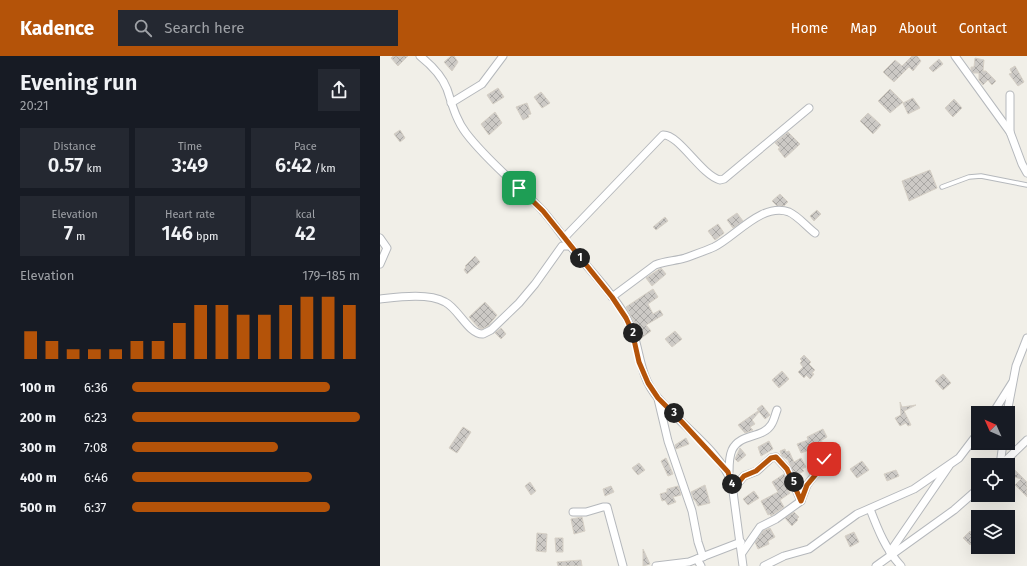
<!DOCTYPE html>
<html lang="en">
<head>
<meta charset="utf-8">
<style>
  body { margin:0; font-family:"Fira Sans",sans-serif; background:#242831; color:#f1f3f6; height:100vh; display:flex; flex-direction:column; font-size:15px; white-space:nowrap }
  * { box-sizing:border-box; margin:0 }
  p { font-size:13px; color:#9ea1a6 }
  .icon { flex:none; width:22px; height:22px; fill:none; stroke:currentColor; stroke-width:2; stroke-linecap:round; stroke-linejoin:round }
  .map { position:relative; flex:1; overflow:hidden }
  .sheet { display:flex; flex-direction:column; background:#171b24; width:380px }
  .sheet>* { flex:none }
  .needle { width:26px; rotate:315deg }
  .controls { position:absolute; left:591px; top:350px; display:grid; gap:8px }
  .controls a { display:grid; place-items:center; width:44px; height:44px; border-radius:0px; background:#171b24; box-shadow:0 4px 16px #0002; font-size:20px }
  .pin { position:absolute; display:grid; place-items:center; width:34px; height:34px; color:#fff; margin:-17px; border-radius:8px; box-shadow:0 2px 6px #0006 }
  .km { position:absolute; width:20px; height:20px; margin:-10px; border-radius:50%; background:#222; color:#fff; font-size:11px; line-height:20px; text-align:center }
  .round { display:grid; place-items:center; flex:none; width:42px; height:42px; border-radius:0px; background:#242831 }
  .summary { display:flex; align-items:center; justify-content:space-between; height:68px; padding:0 20px }
  h1 { font-size:22px; font-weight:600; line-height:30px }
  .stats { display:grid; grid-template-columns:repeat(3,1fr); gap:6px; height:68px; padding:4px 20px }
  .stats div { display:grid; align-content:center; border-radius:0px; background:#242831; text-align:center }
  .stats b { font-size:20px; font-weight:600 }
  .stats small { font-size:11px; font-weight:400 }
  .stats p { font-size:11px }
  .chart { height:112px; padding:8px 20px }
  .chart p { display:flex; justify-content:space-between }
  .chart svg { width:100%; height:72px; margin-top:4px; stroke:#b45309; stroke-width:6 }
  ul { padding:0 20px; list-style:none; font-size:13px }
  li { display:grid; grid-template-columns:64px 48px 1fr; align-items:center; height:30px }
  li i { height:10px; border-radius:5px; background:#b45309 }
  header { display:flex; align-items:center; gap:24px; box-sizing:border-box; height:56px; padding:0 20px; background:#b45309; color:#fff }
  header strong { font-size:19px }
  nav { display:flex; gap:22px; margin-inline-start:auto; font-size:14px }
  .search { width:280px; height:36px; background:#242831; display:flex; align-items:center; gap:10px; box-sizing:border-box; padding:0 14px; border-radius:0px; color:#9ea1a6; font-size:15px }
  main { display:flex; flex:1; min-height:0 }
  .map>svg:first-child { display:block }
  .building { fill:url(#building-cross-hatch); stroke:#d6d0c6 }
  .lines { fill:none; stroke-linecap:round; stroke-linejoin:round }
  .lane-casing { stroke:#b5b8bc; stroke-width:5.5 }
  .street-casing { stroke:#b5b8bc; stroke-width:9 }
  .lane { stroke:#fff; stroke-width:3.5 }
  .street { stroke:#fff; stroke-width:7 }
  .route-casing { stroke:#fff; stroke-width:8 }
  .route { stroke:#b45309; stroke-width:5 }
</style>
</head>
<body>
<header>
<strong>Kadence</strong>
<div class="search"><svg class="icon" aria-label="search" viewBox="0 0 24 24"><circle cx="10" cy="10" r="6"/><path d="M15 15l6 6"/></svg>Search here</div>
<nav><a>Home</a><a>Map</a><a>About</a><a>Contact</a></nav>
</header>
<main>
<section class="sheet">
<div class="summary"><div><h1>Evening run</h1><p>20:21</p></div><a class="round"><svg class="icon" aria-label="share" viewBox="0 0 24 24"><path d="M12 15V3M7 8l5-5 5 5M5 13v7h14v-7"/></svg></a></div>
<div class="stats">
<div><p>Distance</p><b>0.57<small> km</small></b></div>
<div><p>Time</p><b>3:49</b></div>
<div><p>Pace</p><b>6:42<small> /km</small></b></div>
</div>
<div class="stats">
<div><p>Elevation</p><b>7<small> m</small></b></div>
<div><p>Heart rate</p><b>146<small> bpm</small></b></div>
<div><p>kcal</p><b>42</b></div>
</div>
<div class="chart"><p><span>Elevation</span>179–185 m</p>
<svg viewBox="0 0 160 44" preserveAspectRatio="none"><path d="M5 44V27M15 44V33M25 44V38M35 44V38M45 44V38M55 44V33M65 44V33M75 44V22M85 44V11M95 44V11M105 44V17M115 44V17M125 44V11M135 44V6M145 44V6M155 44V11"/></svg>
</div>
<ul>
<li><b>100 m</b>6:36<i style="width:87%"></i></li>
<li><b>200 m</b>6:23<i style="width:100%"></i></li>
<li><b>300 m</b>7:08<i style="width:64%"></i></li>
<li><b>400 m</b>6:46<i style="width:79%"></i></li>
<li><b>500 m</b>6:37<i style="width:87%"></i></li>
</ul>
</section>
<div class="map">
<svg width="647" height="510" viewBox="0 0 647 510">
  <defs>
    <pattern id="building-cross-hatch" width="8" height="8" patternUnits="userSpaceOnUse"><rect width="8" height="8" fill="#ccc9c5"/><path d="M0 0l8 8M0 8l8-8" fill="none" stroke="#a9a7a4"/></pattern>
  </defs>
  <rect width="100%" height="100%" fill="#f1efe8"/>
  <g class="building">
    <polygon points="13,0 28,0 18,10 11,2"/>
    <polygon points="71,0 74,0 78,6 72,15 64,6"/>
    <polygon points="532,0 537,0 541,5 533,15 529,11 514,26 503,16 515,4 522,10"/>
    <polygon points="595,2 604,4 603,15 606,15 616,25 612,29 608,24 603,29 599,24 599,17 593,17 591,14 591,11 594,11"/>
    <polygon points="559,3 563,8 553,16 549,12"/>
    <polygon points="635,10 644,26 638,30 629,18 632,17 630,13"/>
    <polygon points="118,32 124,41 113,48 107,39"/>
    <polygon points="510,33 523,46 510,57 498,45"/>
    <polygon points="161,36 170,47 162,52 154,41"/>
    <polygon points="533,42 540,52 528,58 523,47"/>
    <polygon points="574,43 582,52 573,61 565,52"/>
    <polygon points="147,47 151,58 148,59 149,61 143,64 136,51"/>
    <polygon points="115,56 122,67 109,79 101,68"/>
    <polygon points="488,57 501,69 493,78 480,65"/>
    <polygon points="20,74 25,82 20,86 14,78"/>
    <polygon points="408,76 420,88 405,102 398,93 400,92 395,87"/>
    <polygon points="550,114 557,132 529,145 522,125"/>
    <polygon points="400,138 408,146 404,150 397,150 392,145"/>
    <polygon points="437,154 441,158 434,165 430,160"/>
    <polygon points="357,157 363,165 353,172 347,164"/>
    <polygon points="285,161 288,165 276,174 273,171"/>
    <polygon points="338,168 344,177 335,184 328,175"/>
    <polygon points="95,200 100,206 87,218 84,214 86,211 85,210"/>
    <polygon points="281,212 286,218 272,230 266,222"/>
    <polygon points="273,233 278,241 268,248 273,258 280,254 283,259 266,269 271,275 260,283 256,269 246,251"/>
    <polygon points="105,246 117,259 108,270 102,273 99,272 89,261"/>
    <polygon points="121,272 126,278 121,283 115,277"/>
    <polygon points="295,275 302,283 292,291 285,283"/>
    <polygon points="424,299 431,306 429,308 435,314 432,317 434,318 430,323 426,319 424,322 418,316 423,311 420,307 422,305 420,303"/>
    <polygon points="402,315 409,323 399,332 392,324"/>
    <polygon points="563,318 571,327 563,334 555,325"/>
    <polygon points="520,346 522,351 536,349 524,355 531,369 528,370 526,367 520,370 515,362 521,359"/>
    <polygon points="382,349 390,359 385,363 377,353"/>
    <polygon points="378,355 379,356 372,364 375,368 370,371 373,374 365,377 358,369"/>
    <polygon points="83,371 91,376 77,397 69,392"/>
    <polygon points="443,373 447,381 429,392 429,394 421,397 417,388 428,384 427,381"/>
    <polygon points="306,382 309,388 296,393 295,389"/>
    <polygon points="389,385 393,393 381,400 378,391"/>
    <polygon points="360,392 366,399 358,406 355,403"/>
    <polygon points="405,393 406,396 409,395 414,406 421,402 426,411 422,413 424,415 415,420 408,404 402,400 400,395"/>
    <polygon points="286,402 293,418 288,420 281,405"/>
    <polygon points="482,405 489,414 477,422 470,413"/>
    <polygon points="259,407 265,414 258,419 252,412"/>
    <polygon points="516,414 519,420 507,425 504,418"/>
    <polygon points="635,414 647,426 647,441 635,429 641,423 632,420"/>
    <polygon points="404,418 408,429 406,431 410,437 400,444 404,451 391,460 390,458 388,459 381,445 398,436 392,426"/>
    <polygon points="150,426 156,435 151,439 145,430"/>
    <polygon points="325,429 330,447 318,450 315,444 314,444 311,436"/>
    <polygon points="231,430 234,436 225,440 223,433"/>
    <polygon points="298,430 301,439 293,441 296,446 288,449 285,444 282,445 280,438 287,436 287,433"/>
    <polygon points="374,435 379,442 368,449 363,443"/>
    <polygon points="414,456 419,461 417,463 418,464 412,470 405,462"/>
    <polygon points="202,461 205,475 194,478 191,463"/>
    <polygon points="390,472 395,481 388,485 389,488 378,493 375,486 383,475"/>
    <polygon points="590,475 598,482 590,489 583,482"/>
    <polygon points="474,476 479,486 470,491 465,480"/>
    <polygon points="157,477 167,478 166,496 156,495"/>
    <polygon points="175,482 183,482 183,496 176,496"/>
    <polygon points="263,493 270,508 263,510"/>
    <polygon points="201,504 202,510 178,510 177,506"/>
  </g>
  <g class="lines">
    <g class="lane-casing">
      <polyline id="lane" points="562,131 589,121 601,120 647,129"/>
    </g>
    <g class="street-casing">
      <g id="street">
        <path d="M40,0C50,8 62,20 67,33C72,48 76,64 86,77C108,106 137,128 162,154C173,166 182,180 192,192C210,215 232,236 246,261C262,288 256,317 278,342C299,367 343,398 352,428L363,510"/>
        <polyline points="575,0 630,76 642,108 647,117"/>
        <polyline points="630,39 630,76"/>
        <polyline points="71,47 102,28 123,0"/>
        <polyline points="0,182 7,192 0,208"/>
        <path d="M184,182L283,79C299,78 321,119 340,124L344,123L429,52"/>
        <path d="M232,241L275,209C285,205 295,205 305,202C313,199 325,195 334,191C355,181 382,146 409,156C418,160 427,171 435,177"/>
        <path d="M0,243C19,241 48,237 65,246C78,252 89,279 103,278L111,274L139,247L155,228L182,190H190"/>
        <polyline points="278,343 288,385 312,455 318,486 323,501"/>
        <polyline points="613,357 632,327"/>
        <polyline points="627,357 636,310 647,282"/>
        <polyline points="620,409 623,387"/>
        <polyline points="621,409 647,384"/>
        <path d="M349,416C349,409 349,401 352,394C360,377 382,383 391,369C394,365 395,359 397,354"/>
        <polyline points="353,433 364,420 377,415 391,402 396,401 407,413 421,445"/>
        <path d="M490,453C498,474 506,494 521,510"/>
        <polyline points="193,456 206,456 223,451 227,451 243,510"/>
        <polyline points="510,496 569,410"/>
        <polyline points="362,497 380,471 396,463 421,445 427,429 444,407 441,390"/>
        <polyline points="317,503 321,510"/>
        <polyline points="276,510 309,506 361,486"/>
        <polyline points="384,510 404,500 429,493 477,458 534,433 579,402 598,377"/>
        <polyline points="496,510 574,454 598,433"/>
      </g>
    </g>
    <use href="#lane" class="lane"/>
    <use href="#street" class="street"/>
  </g>
  <g class="lines">
    <g class="route-casing">
      <polyline id="route" points="139,132 163,155 232,241 246,262 252,275 259,306 268,327 278,342 302,366 348,416 353,433 364,420 376,415 391,402 396,401 407,413 421,445 427,429 442,411 444,403"/>
    </g>
    <use href="#route" class="route"/>
  </g>
</svg>
<div class="controls">
<a><svg class="needle" viewBox="-14 -14 28 28"><path d="M0-13l5 13h-10z" fill="#e53935"/><path d="M0 13l5-13h-10z" fill="#9ea1a6"/></svg></a>
<a><svg class="icon" aria-label="locate" viewBox="0 0 24 24"><circle cx="12" cy="12" r="6"/><path d="M12 2v4M12 18v4M2 12h4M18 12h4"/></svg></a>
<a><svg class="icon" aria-label="layers" viewBox="0 0 24 24"><path d="M12 4l9 5-9 5-9-5zM3 14l9 5 9-5"/></svg></a>
</div>
<div class="pin" style="left:139px;top:132px;background:#1e9e55"><svg class="icon" aria-label="arrive" viewBox="0 0 24 24"><path d="M6 21V4h12l-3 4 3 4H6"/></svg></div>
<div class="pin" style="left:444px;top:403px;background:#d93025"><svg class="icon" aria-label="check" viewBox="0 0 24 24"><path d="M5 12l5 5 9-10"/></svg></div>
<b class="km" style="left:200px;top:202px">1</b>
<b class="km" style="left:253px;top:277px">2</b>
<b class="km" style="left:294px;top:357px">3</b>
<b class="km" style="left:352px;top:428px">4</b>
<b class="km" style="left:414px;top:426px">5</b>
</div>
</main>
</body>
</html>
